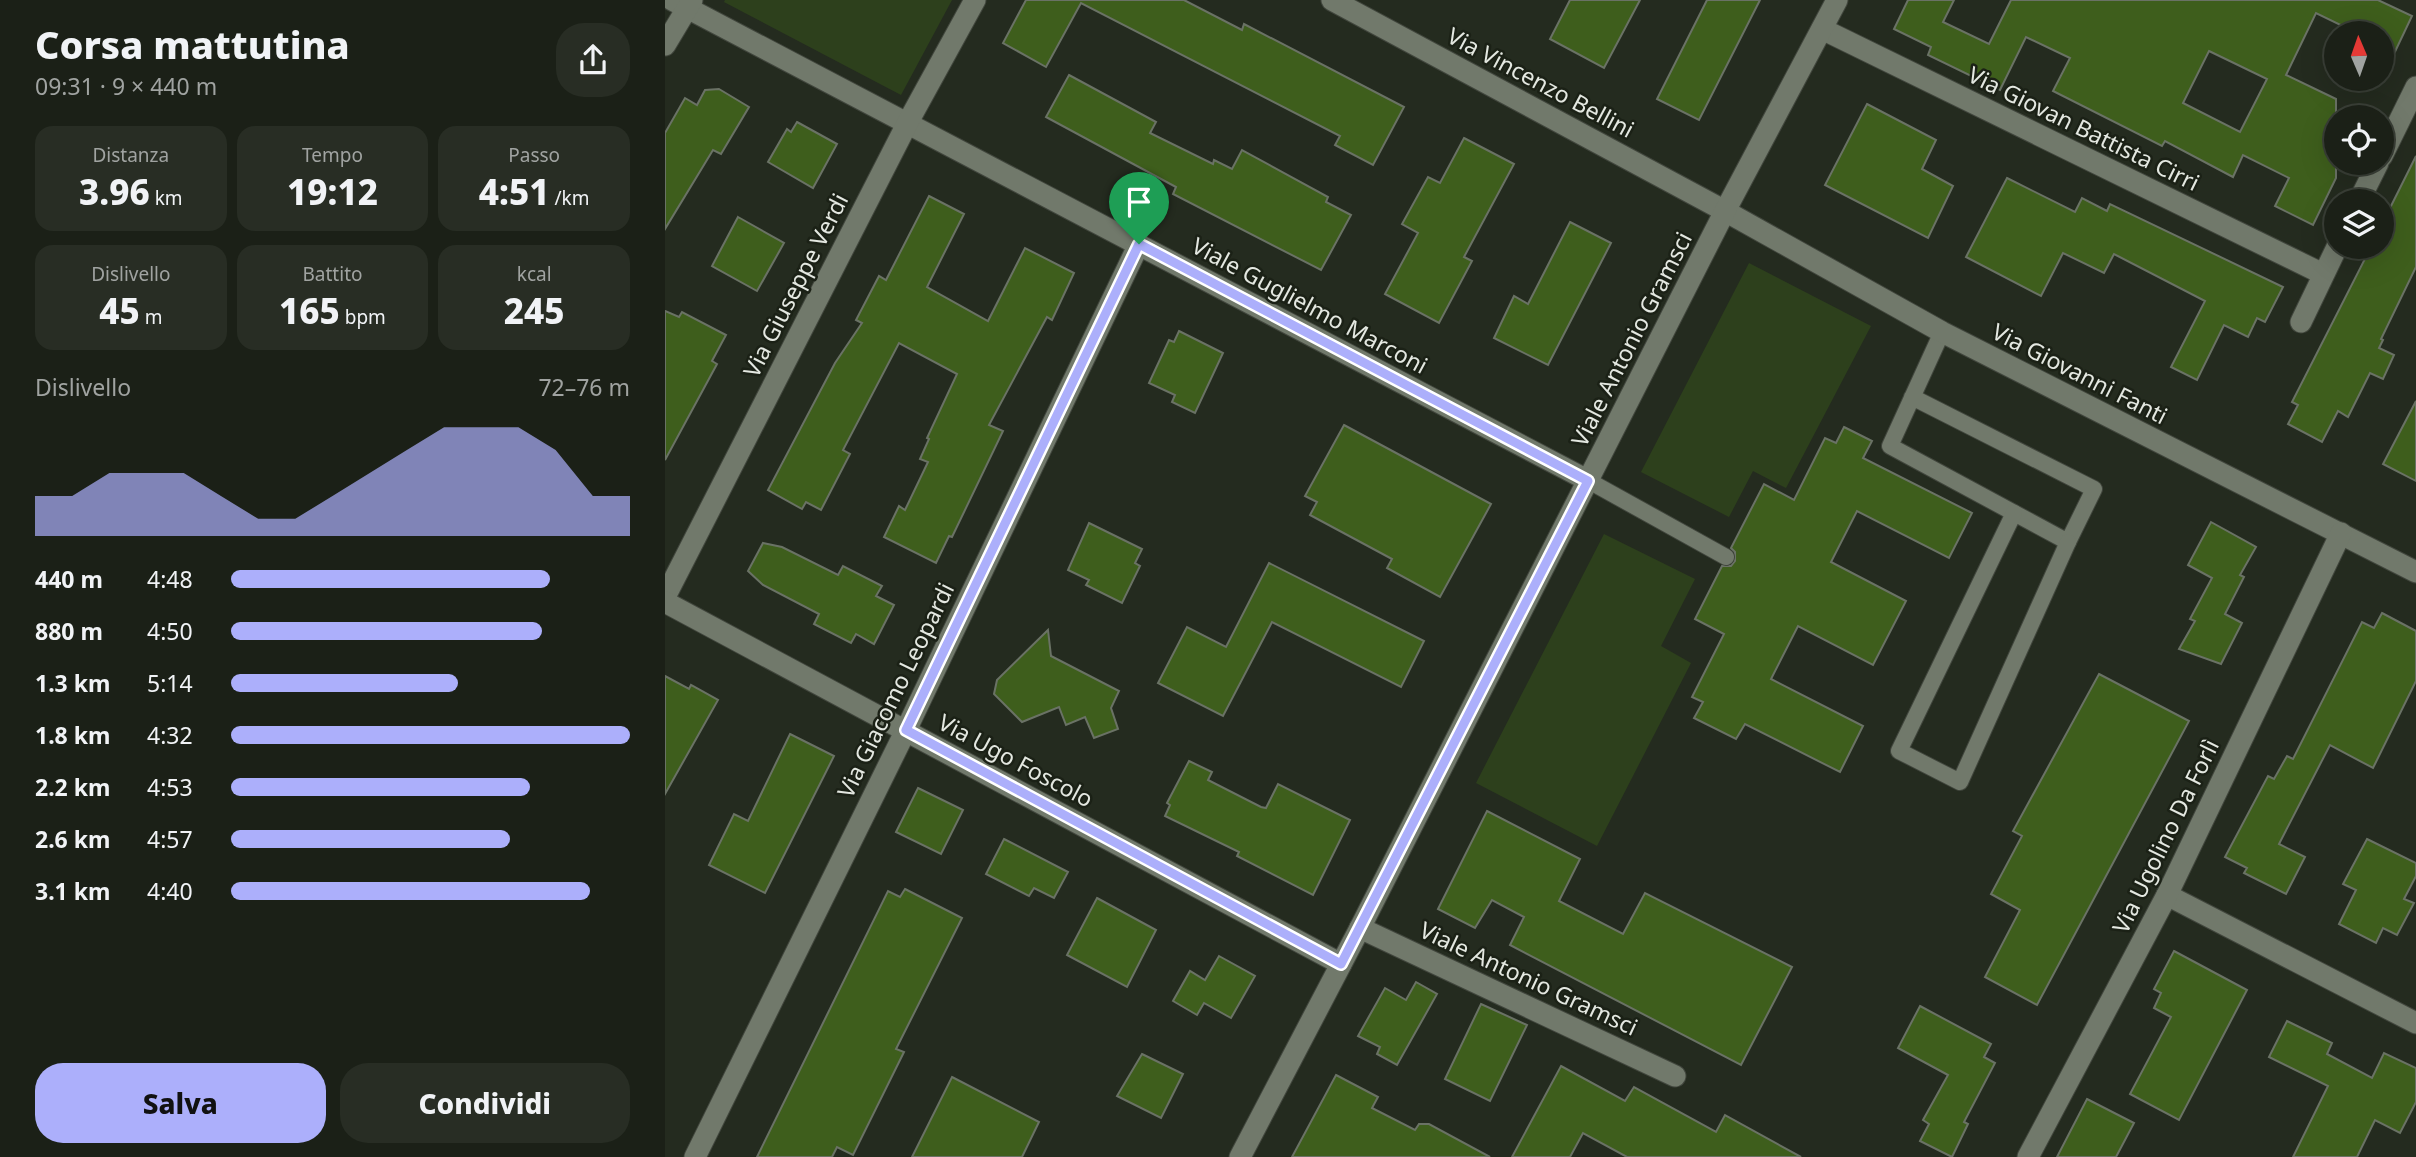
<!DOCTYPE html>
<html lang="it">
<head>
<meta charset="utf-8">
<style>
  body { margin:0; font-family:"Noto Sans",sans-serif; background:#282d24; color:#f1f3f6; height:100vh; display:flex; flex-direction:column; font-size:26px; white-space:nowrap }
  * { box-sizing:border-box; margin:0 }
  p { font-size:23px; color:#a0a3a1 }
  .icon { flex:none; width:38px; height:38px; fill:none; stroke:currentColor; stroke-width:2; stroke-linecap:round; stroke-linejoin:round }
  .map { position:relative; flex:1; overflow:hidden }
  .side { display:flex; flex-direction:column; background:#1b2017; width:665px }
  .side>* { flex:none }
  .needle { width:46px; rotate:358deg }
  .fabs { position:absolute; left:1659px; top:21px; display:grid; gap:14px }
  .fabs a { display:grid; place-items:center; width:70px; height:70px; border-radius:50%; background:#1b2017; box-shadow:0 7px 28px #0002,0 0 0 2px #393e36; font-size:35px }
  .pin { position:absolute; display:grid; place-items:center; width:60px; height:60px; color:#fff; margin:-72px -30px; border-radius:50% 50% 50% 0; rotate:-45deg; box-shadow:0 0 7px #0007 }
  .pin .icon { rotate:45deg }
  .round { display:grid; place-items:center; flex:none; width:74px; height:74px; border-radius:28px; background:#282d24 }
  .head { display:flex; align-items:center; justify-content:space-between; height:119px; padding:0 35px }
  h1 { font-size:38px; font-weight:800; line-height:52px }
  .figures { display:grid; grid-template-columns:repeat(3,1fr); gap:10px; height:119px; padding:7px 35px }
  .figures div { display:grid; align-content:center; border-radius:18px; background:#282d24; text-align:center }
  .figures b { font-size:35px; font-weight:800 }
  .figures small { font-size:19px; font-weight:400 }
  .figures p { font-size:19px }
  .chart { height:196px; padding:14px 35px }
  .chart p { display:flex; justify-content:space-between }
  .chart svg { width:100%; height:126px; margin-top:7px; fill:#acaffb; opacity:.7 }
  .cta { display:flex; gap:14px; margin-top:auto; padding:14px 35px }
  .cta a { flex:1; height:80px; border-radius:28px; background:#acaffb; color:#111; font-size:28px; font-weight:800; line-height:80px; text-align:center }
  .cta a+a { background:#282d24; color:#f1f3f6 }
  ul { padding:0 35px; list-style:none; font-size:23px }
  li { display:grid; grid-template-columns:112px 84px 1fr; align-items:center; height:52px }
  li i { height:18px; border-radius:9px; background:#acaffb }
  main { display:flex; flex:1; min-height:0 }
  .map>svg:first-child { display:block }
  .green { fill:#2d401c }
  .building { fill:#3e5e1c; stroke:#6a7265; stroke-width:2; fill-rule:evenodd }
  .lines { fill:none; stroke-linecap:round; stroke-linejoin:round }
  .lane-casing { stroke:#41463d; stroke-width:18 }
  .street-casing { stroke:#41463d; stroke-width:23 }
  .secondary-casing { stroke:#41463d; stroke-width:23 }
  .lane { stroke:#71796b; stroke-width:16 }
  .street { stroke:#71796b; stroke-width:21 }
  .secondary { stroke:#71796b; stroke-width:21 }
  .route-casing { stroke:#fff; stroke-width:14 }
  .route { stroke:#acaffb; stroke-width:9 }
  .labels { text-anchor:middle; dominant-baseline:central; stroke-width:5; stroke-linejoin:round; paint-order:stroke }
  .street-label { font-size:23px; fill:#e4e8e1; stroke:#1b2116 }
</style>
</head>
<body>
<main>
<section class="side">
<div class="head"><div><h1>Corsa mattutina</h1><p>09:31 · 9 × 440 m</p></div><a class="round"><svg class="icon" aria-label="share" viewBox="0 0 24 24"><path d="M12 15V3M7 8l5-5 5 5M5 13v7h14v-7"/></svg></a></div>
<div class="figures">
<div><p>Distanza</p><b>3.96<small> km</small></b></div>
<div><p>Tempo</p><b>19:12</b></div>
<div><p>Passo</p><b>4:51<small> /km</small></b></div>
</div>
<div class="figures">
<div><p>Dislivello</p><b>45<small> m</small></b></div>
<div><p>Battito</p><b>165<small> bpm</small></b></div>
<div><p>kcal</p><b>245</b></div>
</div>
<div class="chart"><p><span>Dislivello</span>72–76 m</p>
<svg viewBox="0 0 160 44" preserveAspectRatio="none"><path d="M0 44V30L10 30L20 22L30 22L40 22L50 30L60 38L70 38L80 30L90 22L100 14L110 6L120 6L130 6L140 14L150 30L160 30V44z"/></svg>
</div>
<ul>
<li><b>440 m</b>4:48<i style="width:80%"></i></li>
<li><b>880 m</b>4:50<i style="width:78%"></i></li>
<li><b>1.3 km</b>5:14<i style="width:57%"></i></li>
<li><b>1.8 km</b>4:32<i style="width:100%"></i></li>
<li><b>2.2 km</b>4:53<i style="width:75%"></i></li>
<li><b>2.6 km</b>4:57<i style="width:70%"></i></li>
<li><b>3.1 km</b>4:40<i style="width:90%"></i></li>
</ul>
<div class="cta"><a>Salva</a><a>Condividi</a></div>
</section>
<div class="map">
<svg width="1751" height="1157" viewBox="0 0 1751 1157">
  <rect width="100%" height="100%" fill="#242b1f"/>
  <g class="green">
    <polygon points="60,0 287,0 236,95 59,2"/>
    <polygon points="1084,263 1206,326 1121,488 1088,471 1064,517 976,472"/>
    <polygon points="939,534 1030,579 996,646 1026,663 932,846 811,783"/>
  </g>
  <g class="building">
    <polygon points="361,0 519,0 577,30 579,24 739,107 708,165 670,145 675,136 416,3 381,67 338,43"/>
    <polygon points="905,0 975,0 939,68 885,39"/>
    <polygon points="1042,0 1095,0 1034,120 992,99"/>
    <path d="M1243,0H1289L1278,22L1324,44L1346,0H1713L1747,16L1717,79V33H1692L1651,13L1621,75L1671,99V178L1648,225L1610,206L1624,178L1578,155L1568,177L1500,141L1497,146L1388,91L1405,58L1361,37L1335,90L1263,55L1266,47L1229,29ZM1544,51L1602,79L1575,132L1518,103Z"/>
    <polygon points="404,75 491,122 485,133 548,164 549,160 567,169 577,150 663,197 661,202 686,215 656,270 508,194 511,187 381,117"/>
    <polygon points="54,89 84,107 56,154 48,150 0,229 0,133 20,98 32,105 40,90"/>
    <polygon points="1202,104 1271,140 1257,169 1288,186 1263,238 1160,185"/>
    <polygon points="132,122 172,144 148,188 103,162 122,129 126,132"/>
    <polygon points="799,138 849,164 799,257 807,261 774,323 720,294 753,233 737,224 763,177 775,183"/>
    <polygon points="1751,156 1751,267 1716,339 1718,340 1714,348 1729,355 1718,379 1705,373 1683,417 1673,411 1657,442 1623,424 1633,405 1627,402 1706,247 1717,247 1717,224"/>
    <polygon points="1342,178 1410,212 1417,198 1442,211 1445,204 1618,287 1600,322 1592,318 1583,337 1559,325 1532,380 1506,367 1540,301 1449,254 1439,273 1398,253 1376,296 1301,257"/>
    <polygon points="264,196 299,214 262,287 323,321 360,248 409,273 387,320 382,317 324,425 338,431 287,537 284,536 271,563 219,537 234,506 240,510 263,462 255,459 264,439 262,438 292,374 234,343 178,450 185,454 156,510 141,502 137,509 103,490 170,363 197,323 191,320 214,276 221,280"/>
    <polygon points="73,217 119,243 92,291 47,266"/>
    <polygon points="905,222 946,243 883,365 829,338 849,296 863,304"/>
    <polygon points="0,311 14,317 17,312 61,335 47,361 52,364 0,460"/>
    <polygon points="514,331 558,353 530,413 507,402 510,395 484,383 504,340 509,342"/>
    <polygon points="1751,401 1751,481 1718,464"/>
    <polygon points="679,425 826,504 775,597 722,568 727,559 645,515 652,502 640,496"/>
    <polygon points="1179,427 1207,441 1198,458 1307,513 1284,558 1192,511 1166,562 1241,601 1208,665 1133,626 1106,679 1198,726 1175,772 1080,724 1071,739 1029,718 1038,702 1027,697 1059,634 1030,619 1057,566 1066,566 1070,561 1070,552 1066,548 1099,484 1129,500 1160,438 1171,443"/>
    <polygon points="1546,522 1591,547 1575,575 1579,577 1560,614 1577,623 1556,664 1514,649 1530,621 1525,619 1547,578 1523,565"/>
    <polygon points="424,523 477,549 470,563 475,566 457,603 421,585 424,580 403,570"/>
    <polygon points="98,543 117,547 173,575 178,566 217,586 211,596 229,605 209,644 191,634 186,643 149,624 154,614 98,585 83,571"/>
    <polygon points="604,563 759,641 736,687 607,622 558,716 493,683 522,627 561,647"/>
    <polygon points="1717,613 1751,631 1751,681 1708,768 1665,745 1614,844 1640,857 1621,894 1579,873 1582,868 1560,857 1603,776 1609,779 1622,756 1628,759 1697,622 1709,628"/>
    <polygon points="383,630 386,656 454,691 446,708 453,729 429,738 420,717 401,725 394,707 357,722 329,694 332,680"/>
    <polygon points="1434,674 1524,721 1372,1005 1320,977 1355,910 1326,894 1357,836 1348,831"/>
    <polygon points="0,676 24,689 26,685 53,700 0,794"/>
    <polygon points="125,734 169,756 100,893 44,865 69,814 83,821"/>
    <polygon points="524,761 547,772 543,780 596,807 601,808 613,784 685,820 648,895 572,856 574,852 500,816 505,805 502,803"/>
    <polygon points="253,788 298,810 276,854 231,832"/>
    <polygon points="822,811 915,859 894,901 958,934 980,893 1127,967 1076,1065 845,945 859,917 827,900 810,928 773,909"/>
    <polygon points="339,839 403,872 389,898 369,888 364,896 321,874"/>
    <polygon points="1702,839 1751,863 1751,876 1739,899 1749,903 1732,935 1718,928 1711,943 1674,924 1691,890 1678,884"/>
    <polygon points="240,889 297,918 231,1049 239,1052 188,1155 172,1147 167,1157 92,1157 223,891 235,897"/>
    <polygon points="432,898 491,930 462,987 402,955"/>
    <polygon points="1509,951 1582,990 1514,1120 1465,1094 1506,1017 1489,1008 1496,993 1489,989"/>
    <polygon points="554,956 590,976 566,1018 539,1003 532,1015 508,1001 525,971 540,980"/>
    <polygon points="751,982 772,994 732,1065 712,1054 715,1047 693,1036 720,988 741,1000"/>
    <polygon points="816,1004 862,1025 825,1101 780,1079"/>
    <polygon points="1255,1006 1326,1044 1319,1057 1330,1063 1299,1122 1303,1124 1287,1157 1255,1141 1264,1124 1258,1120 1283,1075 1233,1048"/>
    <polygon points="1622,1021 1667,1043 1662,1054 1707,1078 1719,1053 1751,1068 1751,1102 1735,1133 1710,1120 1692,1157 1628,1157 1663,1086 1604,1057"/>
    <polygon points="477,1054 518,1074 496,1118 452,1096"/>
    <polygon points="896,1066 960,1101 969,1087 1051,1132 1060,1115 1136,1157 962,1157 918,1133 905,1157 847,1157"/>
    <polygon points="671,1075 713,1097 707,1108 750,1130 754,1124 764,1124 825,1157 627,1157"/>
    <polygon points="287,1077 374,1122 357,1157 247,1157"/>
    <polygon points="1422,1099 1469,1123 1451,1157 1392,1157"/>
  </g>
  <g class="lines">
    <g class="lane-casing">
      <g id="lane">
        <polyline points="1247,397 1429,489 1403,542 1225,446 1277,332"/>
        <polyline points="924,481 1061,557"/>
        <polyline points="1349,513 1234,751 1295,782 1403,542"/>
      </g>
    </g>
    <g class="street-casing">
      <g id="street">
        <polyline points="7,0 924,481"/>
        <polyline points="667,0 1060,211 1277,332 1751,572"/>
        <polyline points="1157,29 1658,274"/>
        <polyline points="0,45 27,0"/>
        <polyline points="1717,156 1751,87"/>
        <polyline points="1694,201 1713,163"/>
        <polyline points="1636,322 1672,247"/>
        <polyline points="0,597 243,122 310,0"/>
        <polyline points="0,602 676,964"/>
        <polyline points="1502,895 1751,1023"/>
        <polyline points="695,928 1010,1076"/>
        <polyline points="30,1157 241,730 474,244"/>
        <polyline points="1363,1157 1502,895 1676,533"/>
      </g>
    </g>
    <g class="secondary-casing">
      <polyline id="secondary" points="575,1157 695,928 1060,211 1172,0"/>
    </g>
    <use href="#lane" class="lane"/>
    <use href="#street" class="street"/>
    <use href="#secondary" class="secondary"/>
  </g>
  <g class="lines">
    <g class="route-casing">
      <polygon id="route" points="474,244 923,481 676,964 241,730"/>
    </g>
    <use href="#route" class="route"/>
  </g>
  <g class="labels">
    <g class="street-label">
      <text transform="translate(876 82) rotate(28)">Via Vincenzo Bellini</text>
      <text transform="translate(1419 128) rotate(26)">Via Giovan Battista Cirri</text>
      <text transform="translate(130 285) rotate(-63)">Via Giuseppe Verdi</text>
      <text transform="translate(645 305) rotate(28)">Viale Guglielmo Marconi</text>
      <text transform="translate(966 339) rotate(-63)">Viale Antonio Gramsci</text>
      <text transform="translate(1415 373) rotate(27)">Via Giovanni Fanti</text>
      <text transform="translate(230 690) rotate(-64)">Via Giacomo Leopardi</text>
      <text transform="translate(351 760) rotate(28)">Via Ugo Foscolo</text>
      <text transform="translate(1500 836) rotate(-64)">Via Ugolino Da Forlì</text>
      <text transform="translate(864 978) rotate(25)">Viale Antonio Gramsci</text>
    </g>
  </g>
</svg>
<div class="fabs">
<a><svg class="needle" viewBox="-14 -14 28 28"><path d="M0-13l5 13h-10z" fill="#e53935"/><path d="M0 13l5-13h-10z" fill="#a0a3a1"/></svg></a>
<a><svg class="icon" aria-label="locate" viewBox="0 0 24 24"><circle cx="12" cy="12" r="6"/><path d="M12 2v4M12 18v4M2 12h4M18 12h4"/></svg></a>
<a><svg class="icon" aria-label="layers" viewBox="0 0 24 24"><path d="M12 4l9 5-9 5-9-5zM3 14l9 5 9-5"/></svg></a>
</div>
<div class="pin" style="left:474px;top:244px;background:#1e9e55"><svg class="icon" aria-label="arrive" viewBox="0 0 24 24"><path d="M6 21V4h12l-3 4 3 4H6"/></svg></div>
</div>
</main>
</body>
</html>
